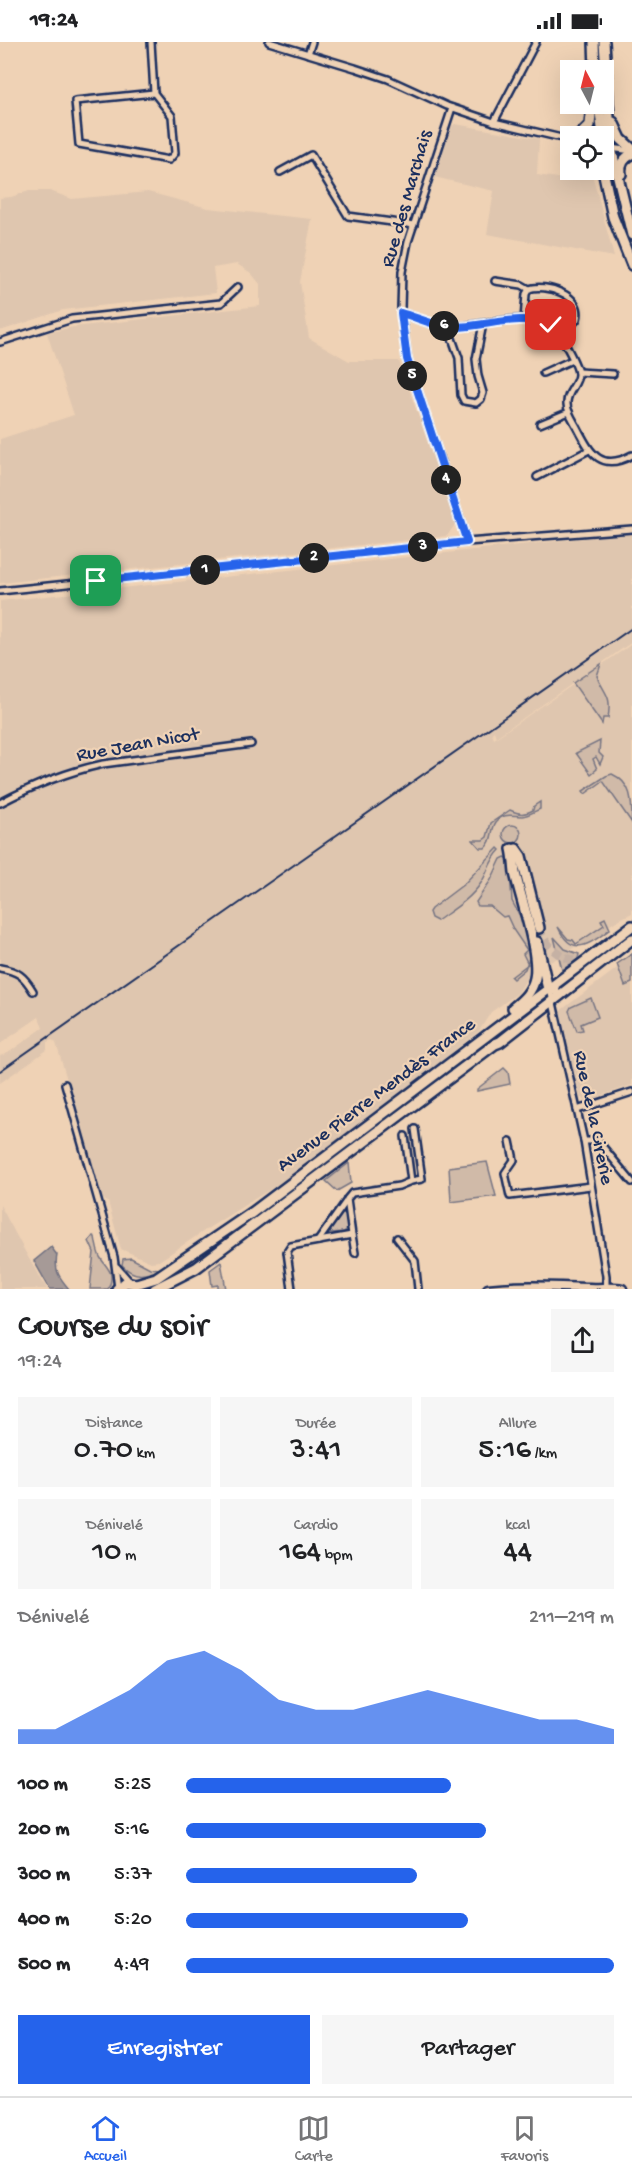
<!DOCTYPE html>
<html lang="fr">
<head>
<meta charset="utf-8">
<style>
  body { margin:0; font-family:"Gochi Hand",sans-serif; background:#f6f6f6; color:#202124; height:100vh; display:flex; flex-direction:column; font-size:22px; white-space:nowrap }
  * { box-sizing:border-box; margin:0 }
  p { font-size:20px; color:#757577 }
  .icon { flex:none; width:33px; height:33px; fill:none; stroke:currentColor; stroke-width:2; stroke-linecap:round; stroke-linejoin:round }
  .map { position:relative; height:1247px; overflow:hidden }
  .side { display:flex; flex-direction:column; background:#fff; flex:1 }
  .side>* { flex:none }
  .needle { width:39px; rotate:353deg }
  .tools { position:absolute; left:560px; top:18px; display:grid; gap:12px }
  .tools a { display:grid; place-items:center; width:54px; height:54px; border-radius:0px; background:#fff; box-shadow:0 6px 24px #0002; font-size:30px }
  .pin { position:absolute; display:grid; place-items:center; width:51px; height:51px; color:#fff; margin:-26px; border-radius:12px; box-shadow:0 3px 9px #0006 }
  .km { position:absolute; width:30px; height:30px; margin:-15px; border-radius:50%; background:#222; color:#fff; font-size:16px; line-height:30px; text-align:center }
  .round { display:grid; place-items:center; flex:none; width:63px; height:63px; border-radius:0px; background:#f6f6f6 }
  .head { display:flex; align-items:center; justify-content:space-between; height:102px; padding:0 18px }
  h1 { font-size:33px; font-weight:600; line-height:45px }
  .stats { display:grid; grid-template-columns:repeat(3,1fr); gap:9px; height:102px; padding:6px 18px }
  .stats div { display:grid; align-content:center; border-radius:0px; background:#f6f6f6; text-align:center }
  .stats b { font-size:30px; font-weight:600 }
  .stats small { font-size:16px; font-weight:400 }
  .stats p { font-size:16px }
  .chart { height:168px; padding:12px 18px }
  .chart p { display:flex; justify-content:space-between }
  .chart svg { width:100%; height:108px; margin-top:6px; fill:#2563eb; opacity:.7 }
  .button { display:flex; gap:12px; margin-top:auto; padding:12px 18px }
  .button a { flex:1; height:69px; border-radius:0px; background:#2563eb; color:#fff; font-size:24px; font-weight:600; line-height:69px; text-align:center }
  .button a+a { background:#f6f6f6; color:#202124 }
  ul { padding:0 18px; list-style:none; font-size:20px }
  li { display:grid; grid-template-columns:96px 72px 1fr; align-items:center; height:45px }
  li i { height:15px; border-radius:8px; background:#2563eb }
  .status { display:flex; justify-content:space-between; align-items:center; height:42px; padding:0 30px; background:#fff; direction:ltr }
  .status svg { height:16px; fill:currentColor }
  .menu { display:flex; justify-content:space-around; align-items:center; height:84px; border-top:2px solid #e0e0e0; background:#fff; font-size:16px; color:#757577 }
  .menu a { display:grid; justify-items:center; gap:3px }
  .menu .current { color:#2563eb }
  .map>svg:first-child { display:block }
  .built { fill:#dfc6af }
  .green { fill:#d0baa8; stroke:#767483; stroke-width:1.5 }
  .water { fill:#a69a97; stroke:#6e6f80; stroke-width:1.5 }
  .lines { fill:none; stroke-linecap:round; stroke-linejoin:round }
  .primary-tunnel { stroke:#c5b1a4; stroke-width:9; stroke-dasharray:9 4.5; stroke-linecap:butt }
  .street-casing { stroke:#1b2f5e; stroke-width:10 }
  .secondary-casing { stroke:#1b2f5e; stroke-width:13 }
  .primary-casing { stroke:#1b2f5e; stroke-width:14 }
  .street { stroke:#efd2b5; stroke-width:5 }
  .secondary { stroke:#efd2b5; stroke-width:8 }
  .primary { stroke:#efd2b5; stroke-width:9 }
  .tram { stroke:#1b2f5e; stroke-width:1.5 }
  .rail { stroke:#1b2f5e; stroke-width:2 }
  .route-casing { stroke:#fff; stroke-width:12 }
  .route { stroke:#2563eb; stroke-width:8 }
  .labels { text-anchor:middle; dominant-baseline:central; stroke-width:4.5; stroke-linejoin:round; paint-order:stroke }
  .street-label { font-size:20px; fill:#1b2f5e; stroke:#efd2b5 }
</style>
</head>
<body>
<div class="status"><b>19:24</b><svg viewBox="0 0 49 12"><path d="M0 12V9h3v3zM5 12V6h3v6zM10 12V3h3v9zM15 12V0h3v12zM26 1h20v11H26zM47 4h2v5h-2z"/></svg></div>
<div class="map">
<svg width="632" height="1247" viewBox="0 0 632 1247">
  <rect width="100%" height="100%" fill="#efd2b5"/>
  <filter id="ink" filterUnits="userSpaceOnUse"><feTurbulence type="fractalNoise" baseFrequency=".0167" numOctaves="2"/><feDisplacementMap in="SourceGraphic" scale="12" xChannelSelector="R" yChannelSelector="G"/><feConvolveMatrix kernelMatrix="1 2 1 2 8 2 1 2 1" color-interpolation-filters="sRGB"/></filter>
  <g filter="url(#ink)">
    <g class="built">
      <polygon points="455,82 539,97 537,133 571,138 572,128 591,128 614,215 487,192 494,149 434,135 452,84"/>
      <polygon points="29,149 50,149 72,157 148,150 208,166 312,177 300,240 309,296 349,319 399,319 456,481 447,494 0,541 0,397 74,373 47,291 73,285 260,264 260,242 251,231 237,222 213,226 216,251 63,268 0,289 0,156 11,155"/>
      <polygon points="632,491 632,600 496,695 494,689 492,691 494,697 632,602 632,871 618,878 554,918 531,929 518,951 491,970 479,989 449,1013 446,1021 373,1076 363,1080 328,1106 321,1115 210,1185 159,1219 151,1220 121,1207 108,1160 103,1157 56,1001 52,998 47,1000 47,1008 0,1041 0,1014 8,1011 43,986 39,975 0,1002 0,559"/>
      <polygon points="632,915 632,1043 586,1059 580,1055 560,969"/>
      <polygon points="0,1163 28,1215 47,1247 0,1247"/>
    </g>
    <g class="green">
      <path d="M601,622L597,634C605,654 612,652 608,676H603L602,682L573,641Z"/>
      <polygon points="600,699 599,711 603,715 600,722 596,715 593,717 597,727 591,732 576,711"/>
      <path d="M612,732C632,741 632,758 632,781L603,739L585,752L583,749L606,734Z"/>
      <path d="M540,760V767C535,769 528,774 522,774C512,774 504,770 496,780C490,789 494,798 485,806H480L473,798H483L487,795L491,781L510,768C519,772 524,773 533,768L534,764Z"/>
      <circle cx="512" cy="792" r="9"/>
      <path d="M498,806L500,808C490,818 488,830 481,841C470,858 452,868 437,879L431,876L429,870L431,867L464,842Z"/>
      <polygon points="505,815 509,817 512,859 523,880 531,911 525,927 513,937 511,935 528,922 523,912 527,908 514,889 507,874 503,875 490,864 478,864 476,860 491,838 501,817"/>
      <path d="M605,876L610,887C589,903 572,916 558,885L568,897L573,898L576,902L604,883L601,878Z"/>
      <polygon points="554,895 565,907 579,912 578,917 562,928"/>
      <polygon points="632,912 632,941 625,944 617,922"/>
      <polygon points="591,956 598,975 581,982 583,988 577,989 569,969 571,965"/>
      <polygon points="504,1026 508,1030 510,1042 477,1049 477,1047"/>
      <polygon points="487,1120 496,1154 451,1160 449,1125"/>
      <polygon points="349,1121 351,1141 337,1149 326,1139"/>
      <polygon points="343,1169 347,1171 348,1186 344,1190 330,1191 330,1188"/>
      <path d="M93,1194L95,1195C96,1202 97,1209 100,1215C107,1227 116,1230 108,1247H90L94,1210L89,1199Z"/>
      <polygon points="219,1198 222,1203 174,1232 173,1230"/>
      <path d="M131,1216L150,1226L160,1227C146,1234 134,1236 122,1223L123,1217Z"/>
      <polygon points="221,1220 226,1247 218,1247 218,1243 212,1244 210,1228"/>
    </g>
    <path class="water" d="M51,1205L57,1213C54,1229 59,1235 69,1247H50L34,1219Z"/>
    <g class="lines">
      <path class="primary-tunnel" d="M539,886C544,903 562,919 581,919C590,919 601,913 608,909"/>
      <g class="street-casing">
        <g id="street">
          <polyline points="151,0 154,51 172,74 175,111 169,118 79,102 75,59 154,51"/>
          <polyline points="269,0 355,26 388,37 447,64 494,80 570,98"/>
          <polyline points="308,12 312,0"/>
          <polyline points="452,66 408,200 402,230 401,267 407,317 467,500"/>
          <polyline points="494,80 536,0"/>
          <polyline points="603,105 632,109"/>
          <polyline points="280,130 311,113 348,174 414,183"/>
          <path d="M495,239L522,243L529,247C545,241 584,253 577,277C575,282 564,288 559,292"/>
          <path d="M401,271C416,275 433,284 449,285C479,286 538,263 559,291C563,298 578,325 578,332C578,343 566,350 567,362C567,370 574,379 578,387C591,412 601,430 632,413"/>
          <polyline points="524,278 526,252 529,247"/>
          <polyline points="448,285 459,316 461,353 464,359 476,361 481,357 483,351 478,334 476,317 483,282"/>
          <polyline points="0,300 72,277 221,261 238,245"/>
          <polyline points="578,330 613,332"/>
          <polyline points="543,331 572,318"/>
          <polyline points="540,382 569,370"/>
          <polyline points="537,435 589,408"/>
          <polyline points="0,549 467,500 632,487"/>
          <path d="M0,761C32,744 67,730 103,722L251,702"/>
          <path d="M0,926C18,929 24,934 33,949"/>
          <polyline points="550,947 584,1099 606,1234 606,1247"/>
          <polyline points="65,1042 114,1215 118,1246"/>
          <polyline points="577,1068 632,1050"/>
          <polyline points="405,1094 411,1139"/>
          <polyline points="510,1099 514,1118 505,1131 510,1154 591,1144"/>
          <polyline points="584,1099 598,1099 632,1140"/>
          <polyline points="352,1193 355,1211"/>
          <polyline points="397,1196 415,1219 418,1247"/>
          <polyline points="318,1199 347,1158"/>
          <polyline points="117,1225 130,1240"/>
          <polyline points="292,1247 287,1210 291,1204 352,1193 347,1157 352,1151 399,1144 411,1139 422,1137 415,1087"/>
        </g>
      </g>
      <g class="secondary-casing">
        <path id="secondary" d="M488,1247C522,1243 555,1245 589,1246C600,1247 611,1244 622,1247"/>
      </g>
      <g class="primary-casing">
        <g id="primary">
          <polyline points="594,0 595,28"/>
          <polyline points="604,0 611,106 632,193"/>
          <polyline points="599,62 603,94"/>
          <polyline points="613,80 621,97 632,107"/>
          <polyline points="579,94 590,83 592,62"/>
          <polyline points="570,98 570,99"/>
          <polyline points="603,128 613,175 632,223"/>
          <path d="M621,132C619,123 624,116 632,112"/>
          <path d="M512,807C514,815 514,823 515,831C521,857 540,912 535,936C532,950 523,958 513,966"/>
          <polyline points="516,807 521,814 539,886"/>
          <polyline points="537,900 547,943 550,947 555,948"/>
          <polyline points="117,1247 126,1240 136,1242 156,1236 253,1170 632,884"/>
          <polyline points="155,1247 196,1226 495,1002 500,1000 632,897"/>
        </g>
      </g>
      <use href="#street" class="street"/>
      <use href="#secondary" class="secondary"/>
      <use href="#primary" class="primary"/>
      <polyline class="tram" points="596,1247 599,1247"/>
      <polyline class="rail" points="0,1029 632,586"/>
    </g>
  </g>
  <g class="lines" filter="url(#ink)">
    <g class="route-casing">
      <path id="route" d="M96,539L467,500L407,317L401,271C416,275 434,284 450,285C484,286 518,270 551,283"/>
    </g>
    <use href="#route" class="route"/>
  </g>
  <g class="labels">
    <g class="street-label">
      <text transform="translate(408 157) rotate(-74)">Rue des Marchais</text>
      <text transform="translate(138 704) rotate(-10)">Rue Jean Nicot</text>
      <text transform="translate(377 1054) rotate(-37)">Avenue Pierre Mendès France</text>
      <text transform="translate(592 1076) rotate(78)">Rue de la Cirerie</text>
    </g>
  </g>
</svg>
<div class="tools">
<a><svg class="needle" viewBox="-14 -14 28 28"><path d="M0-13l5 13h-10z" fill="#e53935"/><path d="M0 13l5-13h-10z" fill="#757577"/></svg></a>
<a><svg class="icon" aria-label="locate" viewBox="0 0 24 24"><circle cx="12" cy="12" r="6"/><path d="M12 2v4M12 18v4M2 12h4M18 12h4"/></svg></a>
</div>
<div class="pin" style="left:96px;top:539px;background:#1e9e55"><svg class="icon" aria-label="arrive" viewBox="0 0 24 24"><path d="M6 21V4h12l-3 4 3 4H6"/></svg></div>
<div class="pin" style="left:551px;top:283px;background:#d93025"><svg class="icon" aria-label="check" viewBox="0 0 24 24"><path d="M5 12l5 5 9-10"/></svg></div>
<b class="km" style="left:205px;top:528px">1</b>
<b class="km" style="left:314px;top:516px">2</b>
<b class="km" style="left:423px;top:505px">3</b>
<b class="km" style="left:446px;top:438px">4</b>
<b class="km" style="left:412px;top:334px">5</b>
<b class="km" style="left:444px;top:284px">6</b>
</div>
<section class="side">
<div class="head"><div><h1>Course du soir</h1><p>19:24</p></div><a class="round"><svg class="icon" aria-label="share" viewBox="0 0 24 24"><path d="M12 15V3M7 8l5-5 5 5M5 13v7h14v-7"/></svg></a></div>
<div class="stats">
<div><p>Distance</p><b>0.70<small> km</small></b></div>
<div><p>Durée</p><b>3:41</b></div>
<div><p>Allure</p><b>5:16<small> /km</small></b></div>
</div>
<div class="stats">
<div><p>Dénivelé</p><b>10<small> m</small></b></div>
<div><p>Cardio</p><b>164<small> bpm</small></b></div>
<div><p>kcal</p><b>44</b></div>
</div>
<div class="chart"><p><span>Dénivelé</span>211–219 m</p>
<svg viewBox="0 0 160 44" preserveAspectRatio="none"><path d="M0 44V38L10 38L20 30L30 22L40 10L50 6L60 14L70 26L80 30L90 30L100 26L110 22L120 26L130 30L140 34L150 34L160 38V44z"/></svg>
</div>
<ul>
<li><b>100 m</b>5:25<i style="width:62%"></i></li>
<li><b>200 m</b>5:16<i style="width:70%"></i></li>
<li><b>300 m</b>5:37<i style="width:54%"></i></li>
<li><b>400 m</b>5:20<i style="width:66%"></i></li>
<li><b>500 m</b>4:49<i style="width:100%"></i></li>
</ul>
<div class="button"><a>Enregistrer</a><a>Partager</a></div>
</section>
<nav class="menu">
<a class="current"><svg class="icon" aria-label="home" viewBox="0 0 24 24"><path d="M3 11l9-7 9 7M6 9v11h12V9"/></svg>Accueil</a>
<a><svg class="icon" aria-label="map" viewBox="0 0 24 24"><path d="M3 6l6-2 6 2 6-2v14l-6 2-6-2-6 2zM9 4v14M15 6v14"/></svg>Carte</a>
<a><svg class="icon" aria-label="saved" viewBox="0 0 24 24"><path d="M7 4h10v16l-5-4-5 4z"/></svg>Favoris</a>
</nav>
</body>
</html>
